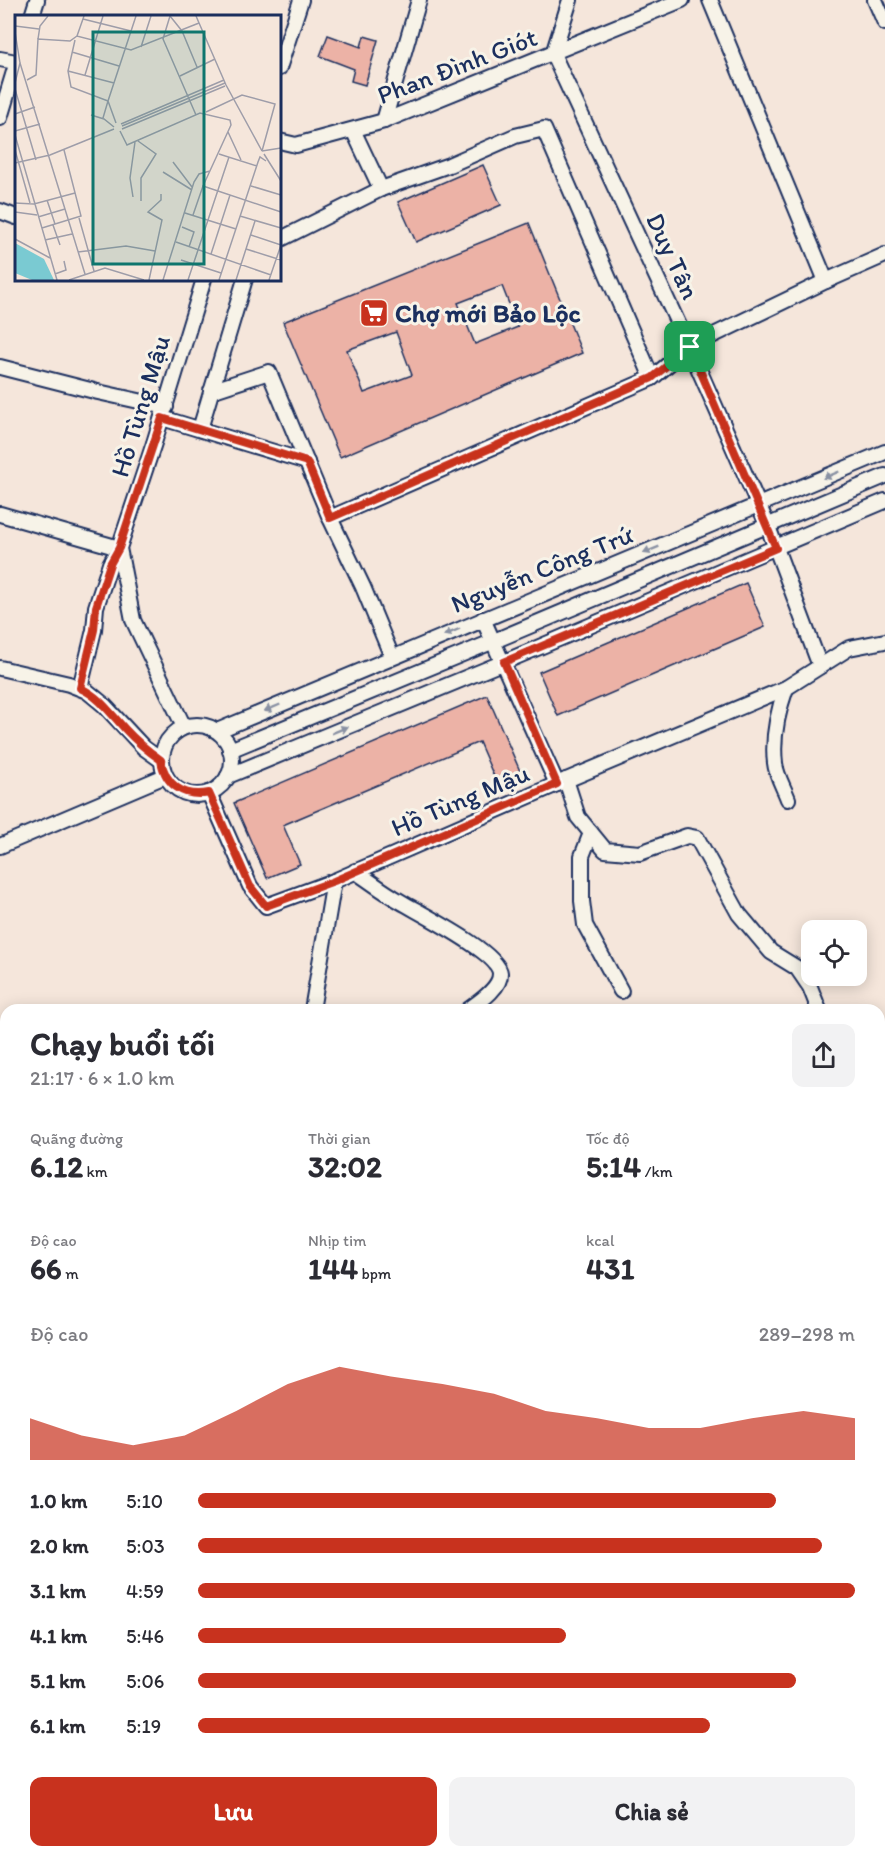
<!DOCTYPE html>
<html lang="vi">
<head>
<meta charset="utf-8">
<style>
  body { margin:0; font-family:Itim,sans-serif; background:#f2f2f3; color:#2b2b33; height:100vh; display:flex; flex-direction:column; font-size:22px; white-space:nowrap }
  * { box-sizing:border-box; margin:0 }
  p { font-size:20px; color:#7c7c81 }
  .icon { flex:none; width:33px; height:33px; fill:none; stroke:currentColor; stroke-width:2; stroke-linecap:round; stroke-linejoin:round }
  .map { position:relative; flex:1; overflow:hidden }
  .panel { position:absolute; left:0px; top:1004px; width:885px; height:854px; display:flex; flex-direction:column; background:#fff; border-radius:18px 18px 0 0; box-shadow:0 3px 15px #0003 }
  .panel>* { flex:none }
  .controls { position:absolute; left:801px; top:920px; display:grid; gap:12px }
  .controls a { display:grid; place-items:center; width:66px; height:66px; border-radius:12px; background:#fff; box-shadow:0 3px 15px #0003; font-size:30px }
  .pin { position:absolute; display:grid; place-items:center; width:51px; height:51px; color:#fff; margin:-26px; border-radius:12px; box-shadow:0 3px 9px #0006 }
  .round { display:grid; place-items:center; flex:none; width:63px; height:63px; border-radius:12px; background:#f2f2f3 }
  .headline { display:flex; align-items:center; justify-content:space-between; height:102px; padding:0 30px }
  h1 { font-size:33px; font-weight:700; line-height:45px }
  .stats { display:grid; grid-template-columns:repeat(3,1fr); gap:9px; height:102px; padding:6px 30px }
  .stats div { display:grid; align-content:center }
  .stats b { font-size:30px; font-weight:700 }
  .stats small { font-size:16px; font-weight:400 }
  .stats p { font-size:16px }
  .chart { height:168px; padding:12px 30px }
  .chart p { display:flex; justify-content:space-between }
  .chart svg { width:100%; height:108px; margin-top:6px; fill:#c8321e; opacity:.7 }
  .button { display:flex; gap:12px; margin-top:auto; padding:12px 30px }
  .button a { flex:1; height:69px; border-radius:12px; background:#c8321e; color:#fff; font-size:24px; font-weight:700; line-height:69px; text-align:center }
  .button a+a { background:#f2f2f3; color:#2b2b33 }
  ul { padding:0 30px; list-style:none; font-size:20px }
  li { display:grid; grid-template-columns:96px 72px 1fr; align-items:center; height:45px }
  li i { height:15px; border-radius:8px; background:#c8321e }
  .map>svg:first-child { display:block }
  .building { fill:#ecb2a6; stroke:#1b2f5e; stroke-width:1.5; fill-rule:evenodd }
  .lines { fill:none; stroke-linecap:round; stroke-linejoin:round }
  .minor-casing { stroke:#1b2f5e; stroke-width:18 }
  .minor { stroke:#f7f3e8; stroke-width:14 }
  .oneway { fill:#8991a3 }
  .route-casing { stroke:#fff; stroke-width:12 }
  .route { stroke:#c8321e; stroke-width:8 }
  .labels { text-anchor:middle; dominant-baseline:central; stroke-width:6; stroke-linejoin:round; paint-order:stroke }
  .street-label { font-size:26px; fill:#1b2f5e; stroke:#f7f3e8 }
  .poi-label { font-size:26px; font-weight:bold; fill:#1b2f5e; stroke:#f7f3e8; text-anchor:start }
  .inset-road { fill:none; stroke:#9e9da9; stroke-width:1.5 }
  .view { fill:#0f766e; fill-opacity:0.15; stroke:#0f766e; stroke-width:3 }
  .inset-edge { fill:none; stroke:#1b2f5e; stroke-width:3 }
</style>
</head>
<body>
<div class="map">
<svg width="885" height="1856" viewBox="0 0 885 1856">
  <rect width="100%" height="100%" fill="#f5e6db"/>
  <filter id="ink" filterUnits="userSpaceOnUse"><feTurbulence type="fractalNoise" baseFrequency=".0167" numOctaves="2"/><feDisplacementMap in="SourceGraphic" scale="12" xChannelSelector="R" yChannelSelector="G"/><feConvolveMatrix kernelMatrix="1 2 1 2 8 2 1 2 1" color-interpolation-filters="sRGB"/></filter>
  <g filter="url(#ink)">
    <g class="building">
      <polygon points="328,35 361,47 364,36 378,40 365,85 351,81 354,69 320,56"/>
      <polygon points="483,165 501,205 416,242 398,202"/>
      <path d="M529,223L582,353L340,457L283,322ZM502,286L518,327L475,344L458,303ZM396,332L412,375L364,393L347,350Z"/>
      <polygon points="746,583 765,627 558,716 539,672"/>
      <polygon points="487,695 520,771 496,781 479,742 283,825 300,864 267,878 234,803"/>
    </g>
    <g class="lines">
      <g class="minor-casing">
        <g id="minor">
          <polyline points="570,0 553,54 689,347 767,524 820,666"/>
          <polyline points="710,0 826,281"/>
          <polyline points="875,0 885,23"/>
          <polyline points="32,16 37,0"/>
          <polyline points="0,59 16,62"/>
          <polyline points="279,68 301,0"/>
          <polyline points="0,118 16,65"/>
          <polyline points="384,121 419,0"/>
          <polyline points="353,130 381,189"/>
          <polyline points="279,141 296,145 384,121 682,0"/>
          <polyline points="0,211 16,217"/>
          <polyline points="279,240 381,189 449,165 515,136 544,129 652,378"/>
          <polyline points="0,367 98,392 166,407"/>
          <polyline points="211,391 269,372 330,518 652,378 689,347 826,281 885,255"/>
          <polyline points="162,418 307,462"/>
          <polyline points="200,429 245,279"/>
          <polyline points="0,514 119,548 110,564 96,607 94,630 80,688"/>
          <polyline points="330,518 363,587 392,657"/>
          <polyline points="483,619 557,784"/>
          <polyline points="0,668 69,684 87,691 104,705 144,748 161,760"/>
          <path d="M786,688C778,711 772,738 775,763C776,775 784,788 788,799"/>
          <circle cx="197" cy="760" r="35"/>
          <polyline points="184,727 133,620 119,548 154,443 204,279"/>
          <polyline points="217,731 885,452"/>
          <polyline points="230,750 494,641 885,476"/>
          <polyline points="228,776 504,662 885,501"/>
          <polyline points="566,780 578,817 605,850 640,853 687,836 697,838 739,914 771,952 797,968 810,987 819,1010"/>
          <polyline points="209,793 250,886 266,906 334,881 557,784 786,688 849,648 885,641"/>
          <polyline points="591,833 582,856 582,901 585,925 621,991"/>
          <polyline points="0,846 165,776"/>
          <path d="M355,871C368,880 380,889 393,897C413,910 498,951 500,973C501,988 479,1002 468,1010"/>
          <polyline points="312,1010 334,881"/>
          <polyline points="879,1058 885,1061"/>
          <polyline points="879,1121 885,1119"/>
          <polyline points="879,1231 885,1216"/>
          <polyline points="0,1274 6,1271"/>
          <polyline points="0,1337 6,1336"/>
          <polyline points="0,1454 6,1454"/>
          <polyline points="879,1494 885,1496"/>
          <polyline points="879,1581 885,1563"/>
          <polyline points="0,1637 6,1636"/>
          <polyline points="0,1713 6,1732"/>
          <polyline points="879,1753 885,1755"/>
          <polyline points="0,1779 6,1778"/>
          <polyline points="789,1851 805,1856"/>
          <polyline points="476,1856 477,1851"/>
          <polyline points="602,1856 604,1851"/>
        </g>
      </g>
      <use href="#minor" class="minor"/>
    </g>
    <defs><path id="oneway-solid" d="M-6-.8H1V-3.2L6.5 0L1 3.2V.8H-6Z" transform="scale(1.5)"/></defs>
    <g class="oneway">
      <use href="#oneway-solid" transform="translate(831 475) rotate(157)"/>
      <use href="#oneway-solid" transform="translate(651 550) rotate(158)"/>
      <use href="#oneway-solid" transform="translate(452 632) rotate(157)"/>
      <use href="#oneway-solid" transform="translate(272 708) rotate(157)"/>
      <use href="#oneway-solid" transform="translate(340 730) rotate(-22)"/>
    </g>
  </g>
  <g class="lines" filter="url(#ink)">
    <g class="route-casing">
      <path id="route" d="M690,347L776,548L504,662L557,784L334,881L266,906L250,886L209,793C184,798 165,785 161,760C148,751 136,741 125,729C111,714 99,696 80,688L94,630L96,607L110,564L119,548L162,418L307,462L330,518L652,378Z"/>
    </g>
    <use href="#route" class="route"/>
  </g>
  <defs>
    <g id="supermarket-square" transform="scale(1.5)"><rect x="-9" y="-9" width="18" height="18" rx="4" fill="#c8321e" stroke="#f7f3e8"/><path d="M-6-5.5h2.5l.6 2H6L4.5 2H-2.5L-4.4-4H-6ZM-1.5 3.2a1.3 1.3 0 1 0 .1 0ZM3 3.2a1.3 1.3 0 1 0 .1 0Z" fill="#fff"/></g>
  </defs>
  <g fill-rule="evenodd">
    <use href="#supermarket-square" x="374" y="313"/>
  </g>
  <g class="labels">
    <g class="street-label">
      <text transform="translate(457 66) rotate(-21)">Phan Đình Giót</text>
      <text transform="translate(673 256) rotate(65)">Duy Tân</text>
      <text transform="translate(140 406) rotate(-73)">Hồ Tùng Mậu</text>
      <text transform="translate(542 569) rotate(-22)">Nguyễn Công Trứ</text>
      <text transform="translate(460 800) rotate(-23)">Hồ Tùng Mậu</text>
    </g>
    <g class="poi-label">
      <text x="395" y="313">Chợ mới Bảo Lộc</text>
    </g>
  </g>
  <g transform="translate(15 15)">
    <rect width="266" height="266" fill="#f5e6db"/>
    <path d="M0,228L29,244L39,265H17L0,258Z" fill="#7acad2"/>
    <path class="inset-road" d="M155,1L148,24L181,100M155,1L167,16L182,52M181,1L211,70L247,136M68,4L116,16M0,11L24,14M0,17L5,48L0,68M62,21L69,1M23,24L25,11L33,1M60,25L53,56L56,72L93,86L88,103M126,32L136,1M57,37L104,51M5,48L70,259M53,56L99,68M70,60L88,1M165,61L200,44M12,65L21,60L23,24L55,26L62,21L116,35L184,8M0,74L21,145M191,97L227,80L260,89L247,136M0,99L20,92M76,100L89,104L99,112M101,108L93,86L121,1M106,109L209,65M107,111L210,68M107,114L210,71M0,116L25,109M105,116L112,130L185,98L215,105L216,110L188,171M213,117L226,145M0,120L42,265M123,126L141,139L126,163V186M0,135L15,188M247,136L266,133M204,139L242,151M249,139L266,166M158,147L177,172M0,148L35,140L99,114M148,157L177,175M236,171L266,180M118,182L115,163L120,127M32,185L40,209M0,188L19,189L60,178M0,197L22,200M170,198L221,214M178,200L188,171L266,197M225,201L266,213M23,202L50,194M64,203L79,256M38,210L45,230M167,212L179,217L174,232M27,213L66,201L49,135M236,220L266,230M0,224L35,243M30,225L57,219M161,227L256,260M231,234L266,245M63,237L111,231L140,236M196,239L215,180M166,245L206,258M40,259L51,255L49,246M54,265L90,253L129,265M134,265L147,205L133,197L146,185V179M148,265L179,167L184,159L195,156M173,265L214,142M204,265L243,147L245,142L251,146M221,265L240,206M254,265L266,230"/>
    <path class="view" d="M78,17H189V249H78Z"/>
    <rect width="266" height="266" class="inset-edge"/>
  </g>
</svg>
<div class="controls">
<a><svg class="icon" aria-label="locate" viewBox="0 0 24 24"><circle cx="12" cy="12" r="6"/><path d="M12 2v4M12 18v4M2 12h4M18 12h4"/></svg></a>
</div>
<div class="pin" style="left:690px;top:347px;background:#1e9e55"><svg class="icon" aria-label="arrive" viewBox="0 0 24 24"><path d="M6 21V4h12l-3 4 3 4H6"/></svg></div>
<section class="panel">
<div class="headline"><div><h1>Chạy buổi tối</h1><p>21:17 · 6 × 1.0 km</p></div><a class="round"><svg class="icon" aria-label="share" viewBox="0 0 24 24"><path d="M12 15V3M7 8l5-5 5 5M5 13v7h14v-7"/></svg></a></div>
<div class="stats">
<div><p>Quãng đường</p><b>6.12<small> km</small></b></div>
<div><p>Thời gian</p><b>32:02</b></div>
<div><p>Tốc độ</p><b>5:14<small> /km</small></b></div>
</div>
<div class="stats">
<div><p>Độ cao</p><b>66<small> m</small></b></div>
<div><p>Nhịp tim</p><b>144<small> bpm</small></b></div>
<div><p>kcal</p><b>431</b></div>
</div>
<div class="chart"><p><span>Độ cao</span>289–298 m</p>
<svg viewBox="0 0 160 44" preserveAspectRatio="none"><path d="M0 44V27L10 34L20 38L30 34L40 24L50 13L60 6L70 10L80 13L90 17L100 24L110 27L120 31L130 31L140 27L150 24L160 27V44z"/></svg>
</div>
<ul>
<li><b>1.0 km</b>5:10<i style="width:88%"></i></li>
<li><b>2.0 km</b>5:03<i style="width:95%"></i></li>
<li><b>3.1 km</b>4:59<i style="width:100%"></i></li>
<li><b>4.1 km</b>5:46<i style="width:56%"></i></li>
<li><b>5.1 km</b>5:06<i style="width:91%"></i></li>
<li><b>6.1 km</b>5:19<i style="width:78%"></i></li>
</ul>
<div class="button"><a>Lưu</a><a>Chia sẻ</a></div>
</section>
</div>
</body>
</html>
